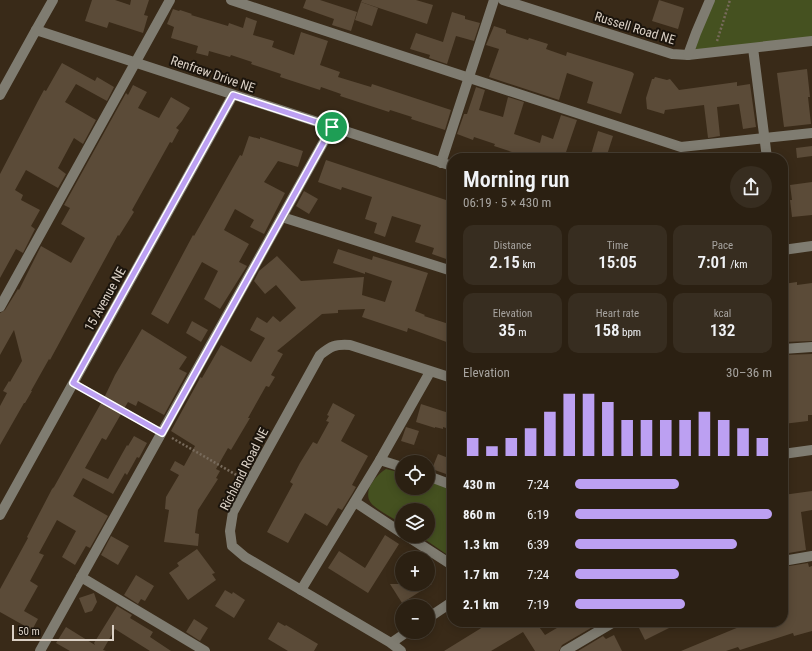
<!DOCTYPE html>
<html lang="en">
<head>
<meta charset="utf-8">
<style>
  body { margin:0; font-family:"Roboto Condensed",sans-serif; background:#372d20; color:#f1f3f6; height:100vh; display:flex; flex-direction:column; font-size:15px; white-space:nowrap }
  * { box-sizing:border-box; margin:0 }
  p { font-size:13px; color:#a6a39f }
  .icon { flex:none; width:22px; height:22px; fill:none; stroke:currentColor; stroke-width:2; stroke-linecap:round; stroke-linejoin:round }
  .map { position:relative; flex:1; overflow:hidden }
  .drawer { position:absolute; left:447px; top:153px; width:341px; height:474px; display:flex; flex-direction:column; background:#2b2012; border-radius:16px; box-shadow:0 2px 10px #0003,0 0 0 1px #473e32 }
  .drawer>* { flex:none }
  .controls { position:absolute; left:395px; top:455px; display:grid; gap:8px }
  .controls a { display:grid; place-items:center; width:40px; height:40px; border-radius:50%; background:#2b2012; box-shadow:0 2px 10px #0003,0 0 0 1px #473e32; font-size:20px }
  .scale { position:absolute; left:12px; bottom:10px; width:102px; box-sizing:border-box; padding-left:4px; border:2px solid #dad0c5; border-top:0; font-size:11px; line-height:14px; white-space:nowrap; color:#dad0c5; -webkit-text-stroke:3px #1b140c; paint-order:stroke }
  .pin { position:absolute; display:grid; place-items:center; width:34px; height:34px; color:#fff; margin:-17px; border:2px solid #fff; border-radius:50%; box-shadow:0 1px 4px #0007 }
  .round { display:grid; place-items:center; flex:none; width:42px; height:42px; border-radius:21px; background:#372d20 }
  .headline { display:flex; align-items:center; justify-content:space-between; height:68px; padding:0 16px }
  h1 { font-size:22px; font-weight:600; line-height:30px }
  .metrics { display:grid; grid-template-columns:repeat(3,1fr); gap:6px; height:68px; padding:4px 16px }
  .metrics div { display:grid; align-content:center; border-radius:10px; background:#372d20; text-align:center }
  .metrics b { font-size:17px; font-weight:600 }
  .metrics small { font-size:11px; font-weight:400 }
  .metrics p { font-size:11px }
  .chart { height:112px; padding:8px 16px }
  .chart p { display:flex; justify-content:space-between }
  .chart svg { width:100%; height:72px; margin-top:4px; stroke:#bca0f2; stroke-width:6 }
  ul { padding:0 16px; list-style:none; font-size:13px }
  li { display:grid; grid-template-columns:64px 48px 1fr; align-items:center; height:30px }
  li i { height:10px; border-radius:5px; background:#bca0f2 }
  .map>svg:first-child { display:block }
  .green { fill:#455120 }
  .building { fill:#5b4b38 }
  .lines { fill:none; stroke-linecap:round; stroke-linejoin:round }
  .path { stroke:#776a5b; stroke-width:2.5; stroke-dasharray:2 2; stroke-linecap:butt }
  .minor { stroke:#7f7c71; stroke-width:10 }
  .route-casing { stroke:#fff; stroke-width:8 }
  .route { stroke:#bca0f2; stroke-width:5 }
  .labels { text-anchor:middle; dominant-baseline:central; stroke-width:4; stroke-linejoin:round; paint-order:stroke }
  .street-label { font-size:13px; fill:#dad0c5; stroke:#1b140c }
</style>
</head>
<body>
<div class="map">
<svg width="812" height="651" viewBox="0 0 812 651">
  <rect width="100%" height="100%" fill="#392a18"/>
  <g class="green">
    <polygon points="710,0 812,0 812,41 688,55"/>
    <path d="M386,469L402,473V488H428V481L452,489V558L420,536H428V510H402V524C396,520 374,508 371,503C362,491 376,475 386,469Z"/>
  </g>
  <g class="building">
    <polygon points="92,0 115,0 130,5 131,0 149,0 144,15 148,16 143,33 109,22 107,28 85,21"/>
    <polygon points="306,0 320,0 357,12 351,31 332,25 334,19 303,8"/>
    <polygon points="362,0 416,0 433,5 427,24 361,2"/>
    <polygon points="659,0 684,8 678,29 652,21"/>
    <polygon points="361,2 378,8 372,26 355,20"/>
    <polygon points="173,9 179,11 180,10 192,14 191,15 228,26 229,23 243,28 246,17 257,21 253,35 274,41 272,47 294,55 301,32 328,41 320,65 340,72 338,77 371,87 372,84 451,110 445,130 411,119 412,117 390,110 389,112 340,96 341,94 321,87 320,90 280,77 281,74 251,64 252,62 231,55 230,57 209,51 208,56 196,53 198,46 171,38 174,27 167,24"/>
    <polygon points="452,12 465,16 465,19 480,23 474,41 456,36 447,64 429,58 430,55 410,49 416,33 443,42"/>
    <polygon points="494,26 506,30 506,33 528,40 529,38 548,44 546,49 566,56 567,52 632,72 634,74 621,114 587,103 593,82 567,73 559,100 489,77 499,49 486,45"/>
    <polygon points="62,63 95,81 97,77 114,87 107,101 76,84 65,102 96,120 83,144 74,138 58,168 66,174 58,188 26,170 15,190 23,195 21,200 40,210 31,226 35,229 23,253 16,249 0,278 0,174 38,101 44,90 46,91"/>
    <polygon points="807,69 810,97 808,97 811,124 784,127 777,73"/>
    <polygon points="655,77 667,80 670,79 679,90 737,82 737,86 750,84 756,127 743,129 739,104 717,107 720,136 708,138 704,105 665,110 664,114 647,109 646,98 652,79 654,79"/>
    <polygon points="133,85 147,92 138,108 159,118 171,97 190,108 182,121 176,128 179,130 172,143 170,142 132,210 134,212 119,236 118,235 50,360 49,359 31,391 32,391 25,403 24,403 0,445 0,406 7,393 3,391 9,381 10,382 22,361 14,330 0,355 0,313 5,310 18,289 19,290 41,246 71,263 85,238 61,224 70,208 64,205 126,93 128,95"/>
    <polygon points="476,87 485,90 479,110 503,117 508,97 524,102 514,134 540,143 542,135 553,139 561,115 577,120 564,158 530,158 494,146 495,144 474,137 473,140 457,134 464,114 467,114"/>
    <polygon points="598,131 613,136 606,158 590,158"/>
    <polygon points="249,136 260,139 260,137 303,151 298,167 278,161 264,182 285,193 264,234 250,227 254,220 235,209 224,230 249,244 239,262 247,266 220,309 204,299 218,271 202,262 168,324 151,314 193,235 194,236 240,155 242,156"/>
    <polygon points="812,146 812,156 797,158 796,148"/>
    <polygon points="326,160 452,202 452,251 449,260 432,254 434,248 415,242 421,225 392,216 385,237 374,233 377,223 365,219 372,197 342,187 341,190 318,182"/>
    <polygon points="812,182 812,215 792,217 790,200 792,200 790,185"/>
    <polygon points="304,191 318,199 309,214 296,206"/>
    <polygon points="338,249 372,260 373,256 428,273 415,311 425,315 424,316 452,325 452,344 408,328 407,332 362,317 365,309 338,310 338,313 322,314 277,351 283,354 271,375 275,377 269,387 266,386 248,418 250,418 231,450 228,448 216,469 220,471 216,478 218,479 198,510 195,533 199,534 198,546 164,542 169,510 165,509 166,497 179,475 170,470 175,461 184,466 195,446 171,431 199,380 200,377 202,378 221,345 251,362 265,338 250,330 257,317 267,323 273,316 280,322 296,308 276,285 265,294 254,281 259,271 277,256 301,281 364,277 362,295 385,302 392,281 365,272 365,274 333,263"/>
    <polygon points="797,282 797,285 812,283 812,341 783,342 783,284"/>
    <polygon points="192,321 208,330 201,342 186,333"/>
    <polygon points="142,329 187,357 179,369 187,373 164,415 138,401 136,406 128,402 106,440 102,438 85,468 108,479 127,445 128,446 134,436 147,443 139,458 137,457 127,475 125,473 113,494 83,478 73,496 108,516 90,548 86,546 75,565 62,557 76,531 57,520 39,553 44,555 30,581 38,586 24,611 38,619 32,630 0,612 0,589 28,538 27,537 52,489 54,487 105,396 115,375"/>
    <polygon points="812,354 812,415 808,415 808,421 783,424 783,355"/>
    <polygon points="333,403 355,415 341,441 368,456 352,485 356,487 352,494 342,510 338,508 327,526 305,513 288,543 267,532 293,484 290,482 300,463 313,442 317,444 329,422 326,421 329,416 327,415"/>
    <polygon points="421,404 452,414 452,430 443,427 443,429 435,427 435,428 416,422"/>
    <polygon points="406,427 419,431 414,445 401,441"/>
    <polygon points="438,454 451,459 446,474 432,469"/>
    <polygon points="812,491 812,510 801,512 806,550 783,554 783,495"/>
    <polygon points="385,535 399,544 368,593 328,568 339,551 365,568"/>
    <polygon points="111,536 129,546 118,565 101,555"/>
    <polygon points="197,549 215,573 212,574 216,580 188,600 169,573 179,566 177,563"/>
    <polygon points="808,563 809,567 812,566 812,631 794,636 793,633 740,650 738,647 726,651 681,651 751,622 783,622 783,615 788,613 783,596 783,567"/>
    <polygon points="136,575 154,586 145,601 141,599 138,604 124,595"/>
    <polygon points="390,584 432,584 402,603"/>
    <polygon points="225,590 232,594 233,592 245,600 234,618 215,606"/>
    <polygon points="94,593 97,602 92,611 85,613 79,598"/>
    <polygon points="117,606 132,615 130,618 153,632 150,637 171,651 150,651 115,629 103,650 106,651 70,651 56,643 66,627 95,645 94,643"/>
    <polygon points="194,619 208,628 200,641 186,632"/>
    <polygon points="278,622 285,626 286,625 318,644 314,651 288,651 268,639"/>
    <polygon points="491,622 540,622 537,624 545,635 567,622 595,622 596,625 562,645 559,651 535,651 523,632 491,651 444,651"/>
    <polygon points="636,622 681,622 645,640"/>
    <polygon points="614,635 622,651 578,651 603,636 606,639"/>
  </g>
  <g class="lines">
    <g class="path">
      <polyline points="717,41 730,0"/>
      <polyline points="82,389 153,428"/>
      <polyline points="172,438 240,477"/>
    </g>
    <g class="minor">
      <polyline points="231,0 681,147 812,133"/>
      <polyline points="503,0 672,54 688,55 812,41"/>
      <polyline points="36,30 53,0"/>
      <polyline points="753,48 767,158"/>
      <polyline points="688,55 696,33 710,0"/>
      <polyline points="0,95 36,30 452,166"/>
      <polyline points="441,163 494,0"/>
      <polyline points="282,217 452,271"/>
      <polyline points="783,250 812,246"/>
      <polyline points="0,307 170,0"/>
      <polyline points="783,349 812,347"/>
      <polyline points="783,454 812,450"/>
      <polyline points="380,460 402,467"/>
      <polyline points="428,476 452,485"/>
      <polyline points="355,502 402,533"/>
      <polyline points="0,515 233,95"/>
      <polyline points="407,536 452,565"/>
      <polyline points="783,561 812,556"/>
      <polyline points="81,577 205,651"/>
      <polyline points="301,590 380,460 430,372"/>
      <polyline points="428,618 452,602"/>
      <polyline points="391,643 407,632"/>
      <polyline points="40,651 332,127"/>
      <path d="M401,651L391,643L245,557L232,546L230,531L233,512L320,355C331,346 335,344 350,345L452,378"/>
      <polyline points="565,651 614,622"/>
    </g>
  </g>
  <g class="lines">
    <g class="route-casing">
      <polygon id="route" points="233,95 332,127 162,433 73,383"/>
    </g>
    <use href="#route" class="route"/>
  </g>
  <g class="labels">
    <g class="street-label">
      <text transform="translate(635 28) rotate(17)">Russell Road NE</text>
      <text transform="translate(213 74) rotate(19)">Renfrew Drive NE</text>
      <text transform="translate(105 299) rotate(-61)">15 Avenue NE</text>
      <text transform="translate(244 469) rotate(-63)">Richland Road NE</text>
    </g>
  </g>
</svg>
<div class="controls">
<a><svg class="icon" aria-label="locate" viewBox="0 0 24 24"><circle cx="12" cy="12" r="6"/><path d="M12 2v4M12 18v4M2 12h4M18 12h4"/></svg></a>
<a><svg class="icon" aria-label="layers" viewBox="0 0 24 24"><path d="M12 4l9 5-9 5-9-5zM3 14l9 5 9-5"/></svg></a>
<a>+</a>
<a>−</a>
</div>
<div class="scale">50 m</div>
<div class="pin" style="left:332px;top:127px;background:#1e9e55"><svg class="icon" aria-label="arrive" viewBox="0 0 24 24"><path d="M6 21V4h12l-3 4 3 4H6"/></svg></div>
<section class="drawer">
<div class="headline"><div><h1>Morning run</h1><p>06:19 · 5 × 430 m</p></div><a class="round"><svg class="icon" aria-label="share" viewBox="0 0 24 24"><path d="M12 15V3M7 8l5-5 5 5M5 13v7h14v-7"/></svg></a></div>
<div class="metrics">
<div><p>Distance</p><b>2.15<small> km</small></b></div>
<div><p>Time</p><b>15:05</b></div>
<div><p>Pace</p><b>7:01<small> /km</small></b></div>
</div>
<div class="metrics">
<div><p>Elevation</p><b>35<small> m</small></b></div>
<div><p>Heart rate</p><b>158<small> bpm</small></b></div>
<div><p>kcal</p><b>132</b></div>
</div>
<div class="chart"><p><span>Elevation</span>30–36 m</p>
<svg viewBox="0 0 160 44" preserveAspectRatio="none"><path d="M5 44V33M15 44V38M25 44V33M35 44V27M45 44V17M55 44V6M65 44V6M75 44V11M85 44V22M95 44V22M105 44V22M115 44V22M125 44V17M135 44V22M145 44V27M155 44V33"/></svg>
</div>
<ul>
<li><b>430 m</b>7:24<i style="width:53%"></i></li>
<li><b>860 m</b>6:19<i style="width:100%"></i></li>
<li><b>1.3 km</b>6:39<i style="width:82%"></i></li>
<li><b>1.7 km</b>7:24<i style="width:53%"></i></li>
<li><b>2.1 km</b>7:19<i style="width:56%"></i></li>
</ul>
</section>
</div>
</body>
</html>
